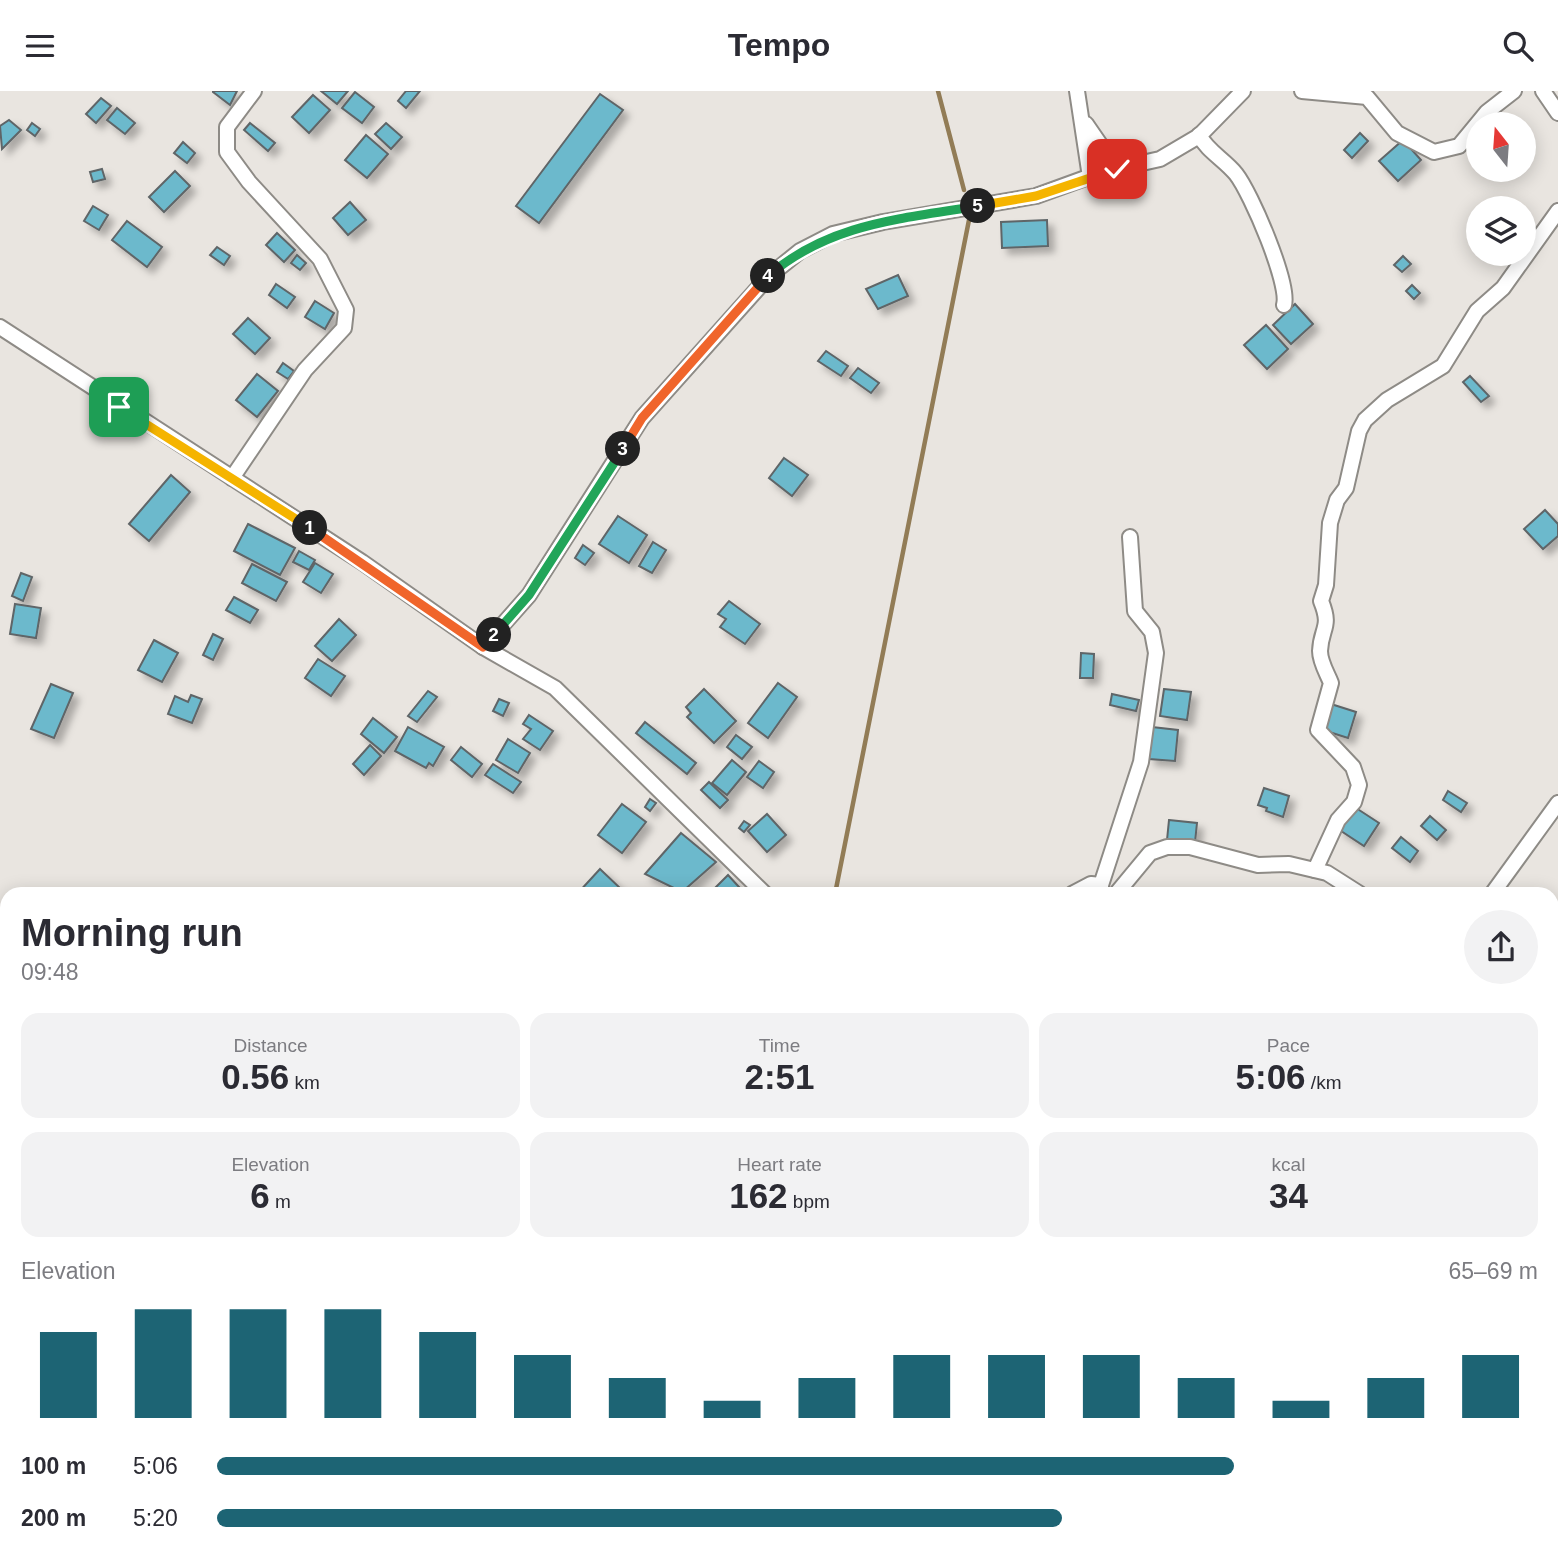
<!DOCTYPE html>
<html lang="en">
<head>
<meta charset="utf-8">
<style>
  body { margin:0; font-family:Arial,sans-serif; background:#f2f2f3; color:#2b2b33; height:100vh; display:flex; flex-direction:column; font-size:26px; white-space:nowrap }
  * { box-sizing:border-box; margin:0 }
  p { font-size:23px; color:#7c7c81 }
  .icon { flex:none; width:38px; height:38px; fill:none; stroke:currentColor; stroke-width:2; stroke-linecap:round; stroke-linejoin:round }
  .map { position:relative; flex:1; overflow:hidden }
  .sheet { position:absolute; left:0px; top:796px; width:1559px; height:674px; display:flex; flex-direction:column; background:#fff; border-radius:21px 21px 0 0; box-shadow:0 4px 18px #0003 }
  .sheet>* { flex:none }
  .needle { width:46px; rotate:343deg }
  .fabs { position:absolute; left:1466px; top:21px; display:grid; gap:14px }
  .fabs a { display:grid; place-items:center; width:70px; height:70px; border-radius:50%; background:#fff; box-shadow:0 4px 18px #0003; font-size:35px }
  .pin { position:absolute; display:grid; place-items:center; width:60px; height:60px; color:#fff; margin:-30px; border-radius:14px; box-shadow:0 4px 10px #0006 }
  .km { position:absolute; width:35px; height:35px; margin:-18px; border-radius:50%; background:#222; color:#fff; font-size:19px; line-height:35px; text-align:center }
  .round { display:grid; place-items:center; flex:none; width:74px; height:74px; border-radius:37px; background:#f2f2f3 }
  .headline { display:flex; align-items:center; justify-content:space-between; height:119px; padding:0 21px }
  h1 { font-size:38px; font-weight:600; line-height:52px }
  .stats { display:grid; grid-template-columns:repeat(3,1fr); gap:10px; height:119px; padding:7px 21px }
  .stats div { display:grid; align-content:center; border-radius:18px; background:#f2f2f3; text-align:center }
  .stats b { font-size:35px; font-weight:600 }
  .stats small { font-size:19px; font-weight:400 }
  .stats p { font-size:19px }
  .chart { height:196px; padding:14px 21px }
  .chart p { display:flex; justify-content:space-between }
  .chart svg { width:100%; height:126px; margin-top:7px; stroke:#1d6474; stroke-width:6 }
  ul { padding:0 21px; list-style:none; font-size:23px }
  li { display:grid; grid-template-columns:112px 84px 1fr; align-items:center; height:52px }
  li i { height:18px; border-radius:9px; background:#1d6474 }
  header { display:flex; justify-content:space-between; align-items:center; height:91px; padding:0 21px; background:#fff; font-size:32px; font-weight:600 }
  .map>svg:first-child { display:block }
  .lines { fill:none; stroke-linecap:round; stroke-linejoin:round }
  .stream { stroke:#927c56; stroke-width:4.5 }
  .building { fill:#6cb9cc; stroke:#5f6567; stroke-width:2; filter:url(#shadow) }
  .minor-casing { stroke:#8e8b86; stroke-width:18 }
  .minor { stroke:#fff; stroke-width:14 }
  .split-1-casing { stroke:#fff; stroke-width:14 }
  .split-2-casing { stroke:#fff; stroke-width:14 }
  .split-3-casing { stroke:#fff; stroke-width:14 }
  .split-4-casing { stroke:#fff; stroke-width:14 }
  .split-5-casing { stroke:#fff; stroke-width:14 }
  .split-6-casing { stroke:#fff; stroke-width:14 }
  .split-1 { stroke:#f5b400; stroke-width:9 }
  .split-2 { stroke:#f0652b; stroke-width:9 }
  .split-3 { stroke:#22a559; stroke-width:9 }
  .split-4 { stroke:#f0652b; stroke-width:9 }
  .split-5 { stroke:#22a559; stroke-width:9 }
  .split-6 { stroke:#f5b400; stroke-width:9 }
</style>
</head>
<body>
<header><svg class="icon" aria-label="menu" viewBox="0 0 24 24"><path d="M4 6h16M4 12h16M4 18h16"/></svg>Tempo<svg class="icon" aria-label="search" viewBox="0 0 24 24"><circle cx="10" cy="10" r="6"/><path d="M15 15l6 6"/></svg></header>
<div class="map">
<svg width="1558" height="1469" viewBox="0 0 1558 1469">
  <defs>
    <filter id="shadow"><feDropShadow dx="6" dy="6" stdDeviation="3.5" flood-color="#0004"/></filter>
  </defs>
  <rect width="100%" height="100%" fill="#e9e5e0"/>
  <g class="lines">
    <g class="stream">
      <polyline points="938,0 964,99"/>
      <polyline points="835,803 969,129"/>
      <polyline points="836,1469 837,1463"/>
    </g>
  </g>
  <g class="building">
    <polygon points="237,0 230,14 213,1 213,0"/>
    <polygon points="321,0 348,0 337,13"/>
    <polygon points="406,0 420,0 406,17 398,10"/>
    <polygon points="355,1 374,16 362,32 342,17"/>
    <polygon points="600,3 623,19 539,132 516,115"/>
    <polygon points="313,4 330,19 309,42 292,26"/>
    <polygon points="101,7 111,15 96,32 86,23"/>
    <polygon points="117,17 135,32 125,43 107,29"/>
    <polygon points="9,29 21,39 2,58 0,35"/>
    <polygon points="32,32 40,38 35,45 27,39"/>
    <polygon points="250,32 275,52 268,60 244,39"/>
    <polygon points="386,32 402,46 391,58 375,43"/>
    <polygon points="1360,42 1368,50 1352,67 1344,59"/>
    <polygon points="366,44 388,63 367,87 345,69"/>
    <polygon points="1403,49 1421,69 1398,90 1379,70"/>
    <polygon points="183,51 195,62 187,72 174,62"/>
    <polygon points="102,78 105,88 93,91 90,81"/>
    <polygon points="175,80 190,95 164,121 149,106"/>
    <polygon points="350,111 366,129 348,144 333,127"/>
    <polygon points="93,115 108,124 99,139 84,130"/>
    <polygon points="1047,129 1048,155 1002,157 1001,131"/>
    <polygon points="127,130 162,156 147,176 112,149"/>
    <polygon points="277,142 295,159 284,171 266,154"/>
    <polygon points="217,156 230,165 224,174 210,164"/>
    <polygon points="297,164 306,172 300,179 291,172"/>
    <polygon points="1403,165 1411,173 1402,181 1394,174"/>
    <polygon points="898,184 908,205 878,218 866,198"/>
    <polygon points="276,193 295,206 287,217 269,204"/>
    <polygon points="1412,194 1420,202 1414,208 1406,200"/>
    <polygon points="315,210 334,222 325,238 305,226"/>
    <polygon points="1295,213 1313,233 1291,253 1273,234"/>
    <polygon points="248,227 270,247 255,263 233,243"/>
    <polygon points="1266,234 1288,258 1267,278 1244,254"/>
    <polygon points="826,260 848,275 841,285 818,270"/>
    <polygon points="283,272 294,280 288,288 277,281"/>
    <polygon points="858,277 879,292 871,302 850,287"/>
    <polygon points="257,283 278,300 257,326 236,309"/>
    <polygon points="1470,285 1489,305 1481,311 1463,291"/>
    <polygon points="784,367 808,384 792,405 769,387"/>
    <polygon points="171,384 190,401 149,450 129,433"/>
    <polygon points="1545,419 1558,433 1558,445 1543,458 1524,438"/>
    <polygon points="618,425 647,444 629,472 599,453"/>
    <polygon points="248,433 295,457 280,484 234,460"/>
    <polygon points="653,451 666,459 652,482 639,475"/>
    <polygon points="583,454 594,462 585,474 575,467"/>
    <polygon points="299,460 315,469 309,479 293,471"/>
    <polygon points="315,472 333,483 321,502 303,491"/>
    <polygon points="252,473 287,491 276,510 242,492"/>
    <polygon points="21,482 32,486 23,510 12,505"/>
    <polygon points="234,506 258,519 250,532 226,519"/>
    <polygon points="729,510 760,533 745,553 720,536 726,528 718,523"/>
    <polygon points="15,513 41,517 36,547 10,543"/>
    <polygon points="339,528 356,544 332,570 315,555"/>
    <polygon points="213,543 223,548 213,569 203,564"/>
    <polygon points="154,549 178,562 162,591 138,579"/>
    <polygon points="1081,562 1094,563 1093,587 1080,587"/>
    <polygon points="318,568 345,585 331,605 305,587"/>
    <polygon points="778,592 797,606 768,647 748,632"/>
    <polygon points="51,593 73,602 54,647 31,638"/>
    <polygon points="704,598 736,630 714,652 687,626 691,622 686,616"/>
    <polygon points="1164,598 1191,601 1187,629 1160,625"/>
    <polygon points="428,600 437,606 417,631 408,625"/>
    <polygon points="1112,603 1139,609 1136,620 1110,614"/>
    <polygon points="191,604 202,608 192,632 168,623 175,605 188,611"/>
    <polygon points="499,608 509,612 503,625 493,620"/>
    <polygon points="1331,613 1356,621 1348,647 1323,639"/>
    <polygon points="529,624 553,640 540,659 523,648 531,638 523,633"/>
    <polygon points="373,627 397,646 384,662 361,643"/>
    <polygon points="645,631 696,672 687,683 636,642"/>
    <polygon points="408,636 444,656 433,675 429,672 426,677 395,660"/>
    <polygon points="1152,636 1178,639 1175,670 1149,668"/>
    <polygon points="736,644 752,656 742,668 727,656"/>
    <polygon points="508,648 530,662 518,682 496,669"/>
    <polygon points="370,654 381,665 364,684 353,673"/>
    <polygon points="461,656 482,673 472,686 451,669"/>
    <polygon points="732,669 746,681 727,704 712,692"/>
    <polygon points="759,670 774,681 763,697 747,686"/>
    <polygon points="493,673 521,691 513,702 485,684"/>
    <polygon points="709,691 728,709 720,717 701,699"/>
    <polygon points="1264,697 1289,705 1283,726 1266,720 1267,717 1258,714"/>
    <polygon points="1448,700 1467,712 1461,721 1443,709"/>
    <polygon points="650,708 656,712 650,720 645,716"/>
    <polygon points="622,713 646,731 622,762 598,744"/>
    <polygon points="1353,715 1379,732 1364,755 1338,738"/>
    <polygon points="767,723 786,744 767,761 748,740"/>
    <polygon points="1430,725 1446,739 1437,749 1421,735"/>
    <polygon points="1169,729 1197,732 1195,751 1167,749"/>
    <polygon points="744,730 750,734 744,741 739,737"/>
    <polygon points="681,742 716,771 682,801 645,783"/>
    <polygon points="1401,746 1418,760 1410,771 1392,757"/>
    <polygon points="600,778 621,798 616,803 577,803"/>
    <polygon points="728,784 739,796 731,803 720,803 714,798"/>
    <polygon points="7,1270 7,1290 0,1282 0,1276"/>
    <polygon points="0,1301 7,1309 6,1332 2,1329 0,1331"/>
    <polygon points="7,1437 7,1451 0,1443"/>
    <polygon points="9,1463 27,1463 32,1469 14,1469"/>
    <polygon points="1183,1463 1200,1463 1195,1469"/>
    <polygon points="1268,1463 1300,1463 1302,1466 1271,1469"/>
  </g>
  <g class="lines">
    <g class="minor-casing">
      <g id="minor">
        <polyline points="1077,0 1090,86"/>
        <polyline points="1302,0 1367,6 1397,42 1434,61 1459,55 1487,21 1514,0"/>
        <polyline points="1543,0 1558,22"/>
        <polyline points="1086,33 1117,78"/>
        <path d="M1199,44C1207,60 1225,69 1236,83C1251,102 1290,193 1284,214"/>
        <polyline points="0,236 362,471 483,556 555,597 765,803"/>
        <polyline points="232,387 305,279 344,237 346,219 320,168 249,91 227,61 227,36 254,0"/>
        <polyline points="483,556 529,504 642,327 769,185 800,160 833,143 883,131 1036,105 1102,81 1160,68 1199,45 1243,0"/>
        <path d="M1315,779L1338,729L1354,711L1359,694L1353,676L1318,639L1331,592C1327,582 1320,571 1320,560C1321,536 1332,537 1321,510L1326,494L1330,432L1337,409L1346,397L1359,340L1365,329L1387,309L1443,275L1477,220L1503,197L1558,120"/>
        <polyline points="1072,803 1091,793 1101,794"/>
        <polyline points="1101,803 1101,794 1141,671 1156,562 1152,541 1135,520 1130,446"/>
        <polyline points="1116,803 1150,762 1167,756 1190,756 1258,774 1289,773 1327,782 1360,803"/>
        <polyline points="1492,803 1558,712"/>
        <polyline points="1552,915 1558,922"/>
        <polyline points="1552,990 1558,984"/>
        <polyline points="1552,1282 1558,1278"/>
        <polyline points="0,1430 7,1424"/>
        <polyline points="1371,1463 1374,1469"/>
      </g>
    </g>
    <use href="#minor" class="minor"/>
  </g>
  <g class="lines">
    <g class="split-1-casing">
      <polyline id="split-1" points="119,316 310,437"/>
    </g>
    <g class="split-2-casing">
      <polyline id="split-2" points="310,437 483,556 494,544"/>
    </g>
    <g class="split-3-casing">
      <polyline id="split-3" points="494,544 529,504 623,358"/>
    </g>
    <g class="split-4-casing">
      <polyline id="split-4" points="623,358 642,327 768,185"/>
    </g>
    <g class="split-5-casing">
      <path id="split-5" d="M768,185C830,132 901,128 978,115"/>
    </g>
    <g class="split-6-casing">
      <polyline id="split-6" points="978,115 1036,105 1117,78"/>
    </g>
    <use href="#split-1" class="split-1"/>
    <use href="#split-2" class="split-2"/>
    <use href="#split-3" class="split-3"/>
    <use href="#split-4" class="split-4"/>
    <use href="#split-5" class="split-5"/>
    <use href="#split-6" class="split-6"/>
  </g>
</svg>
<div class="fabs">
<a><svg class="needle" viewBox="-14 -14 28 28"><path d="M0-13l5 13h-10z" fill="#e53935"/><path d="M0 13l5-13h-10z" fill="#7c7c81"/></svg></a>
<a><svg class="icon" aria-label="layers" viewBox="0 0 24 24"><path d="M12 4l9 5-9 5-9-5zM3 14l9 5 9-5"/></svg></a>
</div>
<div class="pin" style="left:119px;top:316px;background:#1e9e55"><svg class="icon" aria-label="arrive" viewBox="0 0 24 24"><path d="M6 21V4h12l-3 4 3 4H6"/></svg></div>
<div class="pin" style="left:1117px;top:78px;background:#d93025"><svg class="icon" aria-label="check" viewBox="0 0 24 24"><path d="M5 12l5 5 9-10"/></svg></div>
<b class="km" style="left:310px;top:437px">1</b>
<b class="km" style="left:494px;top:544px">2</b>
<b class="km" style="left:623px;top:358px">3</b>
<b class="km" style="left:768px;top:185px">4</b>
<b class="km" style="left:978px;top:115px">5</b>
<section class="sheet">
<div class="headline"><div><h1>Morning run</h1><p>09:48</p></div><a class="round"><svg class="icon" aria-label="share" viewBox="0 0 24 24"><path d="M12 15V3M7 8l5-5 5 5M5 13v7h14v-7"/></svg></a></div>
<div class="stats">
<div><p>Distance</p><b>0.56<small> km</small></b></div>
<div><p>Time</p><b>2:51</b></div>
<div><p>Pace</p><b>5:06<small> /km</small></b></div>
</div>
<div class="stats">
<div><p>Elevation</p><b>6<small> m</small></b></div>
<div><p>Heart rate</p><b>162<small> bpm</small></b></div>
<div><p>kcal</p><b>34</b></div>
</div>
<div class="chart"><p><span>Elevation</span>65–69 m</p>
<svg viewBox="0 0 160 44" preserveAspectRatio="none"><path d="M5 44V14M15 44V6M25 44V6M35 44V6M45 44V14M55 44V22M65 44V30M75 44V38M85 44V30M95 44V22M105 44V22M115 44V22M125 44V30M135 44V38M145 44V30M155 44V22"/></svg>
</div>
<ul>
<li><b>100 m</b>5:06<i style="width:77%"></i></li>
<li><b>200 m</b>5:20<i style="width:64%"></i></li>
</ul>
</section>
</div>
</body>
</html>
